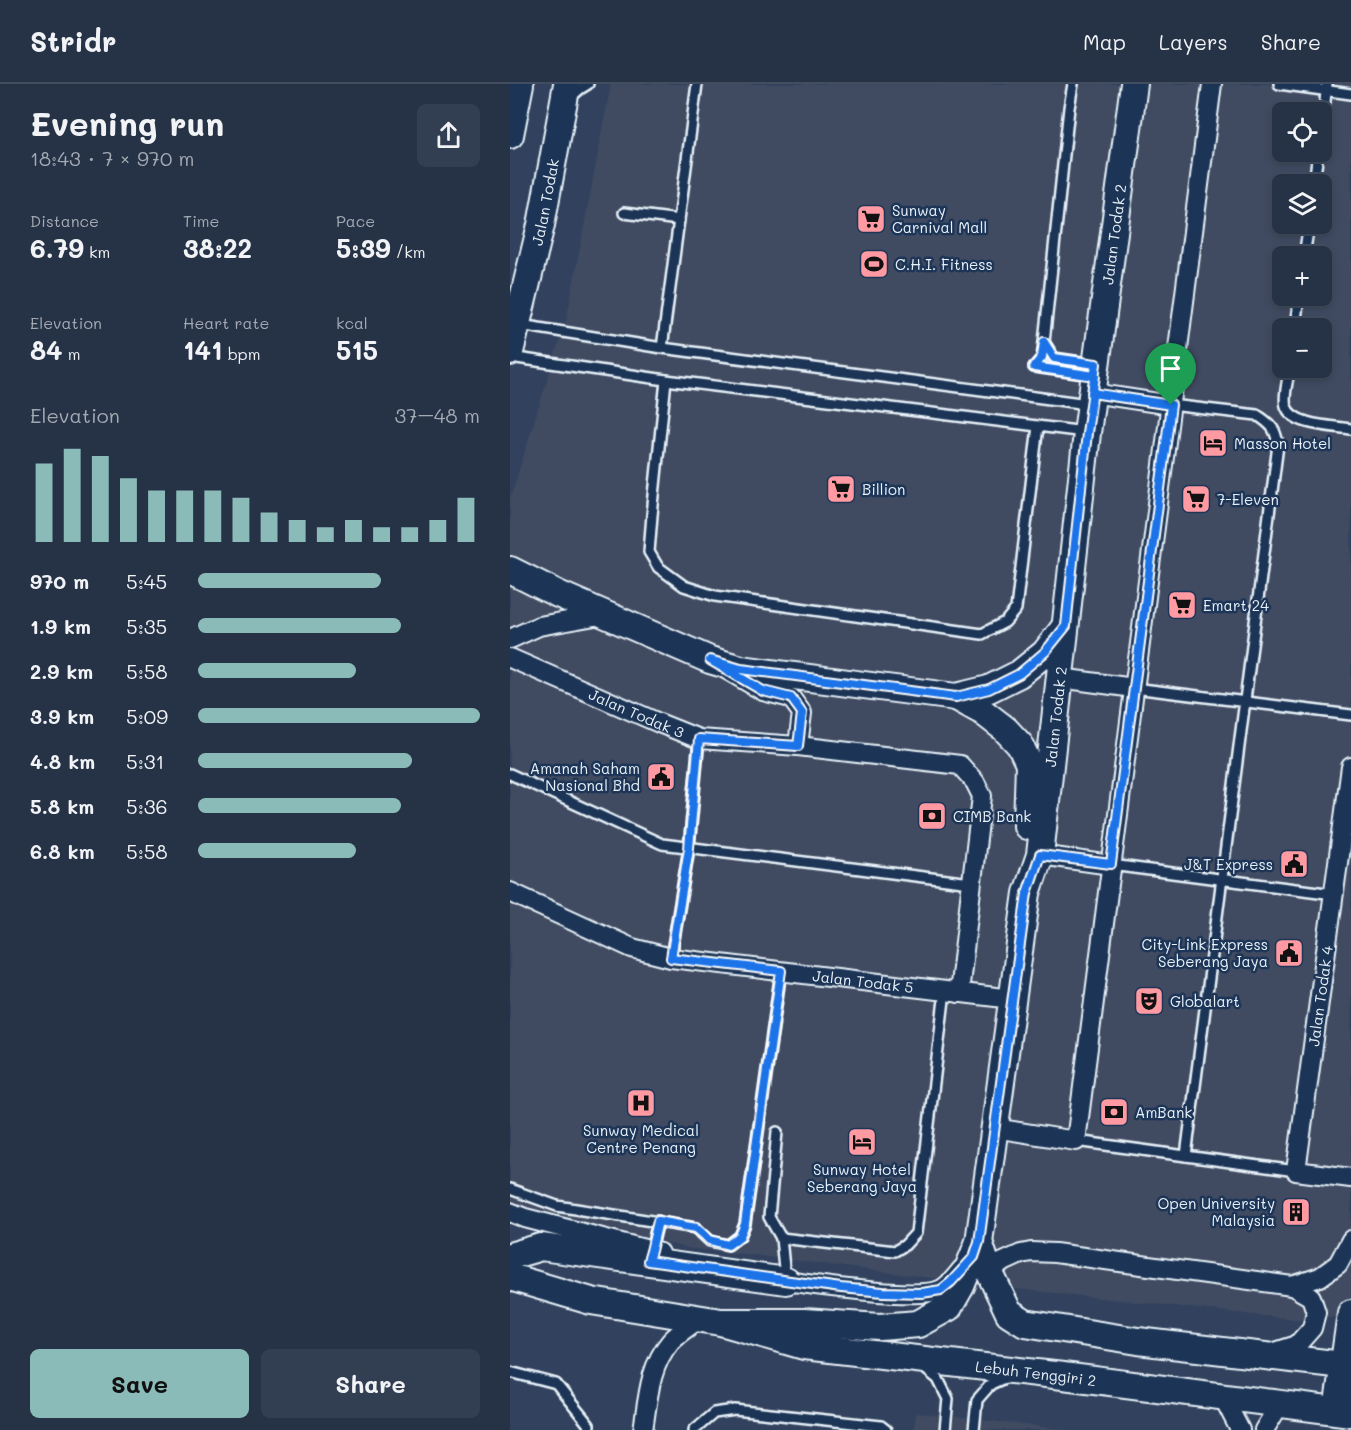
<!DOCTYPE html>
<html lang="en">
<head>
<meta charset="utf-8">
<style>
  body { margin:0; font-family:Mali,sans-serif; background:#323e51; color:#f1f3f6; height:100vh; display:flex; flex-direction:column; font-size:22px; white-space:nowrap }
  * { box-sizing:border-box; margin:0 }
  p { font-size:20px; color:#a4aab3 }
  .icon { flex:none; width:33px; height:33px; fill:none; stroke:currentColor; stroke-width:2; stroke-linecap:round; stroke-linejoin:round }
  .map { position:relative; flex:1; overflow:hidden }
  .sheet { display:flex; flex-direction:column; background:#263246; width:510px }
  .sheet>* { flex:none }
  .tools { position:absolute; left:762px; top:18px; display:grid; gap:12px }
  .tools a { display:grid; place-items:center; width:60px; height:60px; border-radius:9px; background:#263246; box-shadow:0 3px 9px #0003,0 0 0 2px #424d5f; font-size:30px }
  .pin { position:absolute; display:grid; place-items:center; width:51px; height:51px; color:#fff; margin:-62px -26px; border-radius:50% 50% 50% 0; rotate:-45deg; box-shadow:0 0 6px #0007 }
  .pin .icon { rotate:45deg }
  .round { display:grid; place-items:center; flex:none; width:63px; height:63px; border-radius:9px; background:#323e51 }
  .summary { display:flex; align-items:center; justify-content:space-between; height:102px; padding:0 30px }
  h1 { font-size:33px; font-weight:700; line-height:45px }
  .stats { display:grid; grid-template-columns:repeat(3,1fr); gap:9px; height:102px; padding:6px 30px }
  .stats div { display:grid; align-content:center }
  .stats b { font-size:26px; font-weight:700 }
  .stats small { font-size:16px; font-weight:400 }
  .stats p { font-size:16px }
  .chart { height:168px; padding:12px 30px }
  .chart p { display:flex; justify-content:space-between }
  .chart svg { width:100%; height:108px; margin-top:6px; stroke:#8bbbb9; stroke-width:6 }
  .button { display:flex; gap:12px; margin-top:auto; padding:12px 30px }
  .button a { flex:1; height:69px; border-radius:9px; background:#8bbbb9; color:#111; font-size:24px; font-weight:700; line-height:69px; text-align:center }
  .button a+a { background:#323e51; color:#f1f3f6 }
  ul { padding:0 30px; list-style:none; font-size:20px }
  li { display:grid; grid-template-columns:96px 72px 1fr; align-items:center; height:45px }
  li i { height:15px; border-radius:8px; background:#8bbbb9 }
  header { display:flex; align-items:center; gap:36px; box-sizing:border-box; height:84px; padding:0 30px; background:#263246; border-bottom:2px solid #424d5f }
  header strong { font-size:28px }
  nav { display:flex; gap:33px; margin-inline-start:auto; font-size:21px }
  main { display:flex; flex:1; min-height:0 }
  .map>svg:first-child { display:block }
  .built { fill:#414b62; fill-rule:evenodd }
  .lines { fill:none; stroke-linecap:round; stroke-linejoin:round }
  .lane-casing { stroke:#e8f1f8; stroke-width:14 }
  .street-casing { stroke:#e8f1f8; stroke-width:22 }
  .secondary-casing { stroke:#e8f1f8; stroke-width:30 }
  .lane { stroke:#1d3557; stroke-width:9 }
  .street { stroke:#1d3557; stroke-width:18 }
  .secondary { stroke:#1d3557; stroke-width:26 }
  .route-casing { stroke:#fff; stroke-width:12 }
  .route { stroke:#1a73e8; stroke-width:8 }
  .labels { text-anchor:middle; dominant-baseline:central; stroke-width:5; stroke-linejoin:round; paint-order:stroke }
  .street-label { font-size:15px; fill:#e8f1f8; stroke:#1d3557 }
  .poi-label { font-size:15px; fill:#e8f1f8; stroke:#1d3557; text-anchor:start }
</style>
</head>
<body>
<header>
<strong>Stridr</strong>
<nav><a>Map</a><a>Layers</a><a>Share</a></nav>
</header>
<main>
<section class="sheet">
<div class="summary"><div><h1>Evening run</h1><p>18:43 · 7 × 970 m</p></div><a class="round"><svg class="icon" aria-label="share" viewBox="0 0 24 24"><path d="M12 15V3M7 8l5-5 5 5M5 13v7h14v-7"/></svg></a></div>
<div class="stats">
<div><p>Distance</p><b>6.79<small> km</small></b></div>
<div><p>Time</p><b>38:22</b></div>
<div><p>Pace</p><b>5:39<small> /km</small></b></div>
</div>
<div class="stats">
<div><p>Elevation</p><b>84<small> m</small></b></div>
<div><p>Heart rate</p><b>141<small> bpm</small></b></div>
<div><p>kcal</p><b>515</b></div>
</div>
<div class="chart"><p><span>Elevation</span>37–48 m</p>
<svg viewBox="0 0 160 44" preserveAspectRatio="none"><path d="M5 44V12M15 44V6M25 44V9M35 44V18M45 44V23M55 44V23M65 44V23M75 44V26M85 44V32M95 44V35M105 44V38M115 44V35M125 44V38M135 44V38M145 44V35M155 44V26"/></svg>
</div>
<ul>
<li><b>970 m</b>5:45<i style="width:65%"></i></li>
<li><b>1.9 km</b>5:35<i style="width:72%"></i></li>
<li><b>2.9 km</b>5:58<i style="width:56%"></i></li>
<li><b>3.9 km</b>5:09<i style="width:100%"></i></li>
<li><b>4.8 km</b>5:31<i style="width:76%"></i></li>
<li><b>5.8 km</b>5:36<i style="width:72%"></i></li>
<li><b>6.8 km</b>5:58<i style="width:56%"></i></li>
</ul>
<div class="button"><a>Save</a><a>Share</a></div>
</section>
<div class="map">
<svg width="841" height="1346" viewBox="0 0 841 1346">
  <rect width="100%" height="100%" fill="#32425e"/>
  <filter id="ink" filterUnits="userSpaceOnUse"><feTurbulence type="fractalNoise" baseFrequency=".0167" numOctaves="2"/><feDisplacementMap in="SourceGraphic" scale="12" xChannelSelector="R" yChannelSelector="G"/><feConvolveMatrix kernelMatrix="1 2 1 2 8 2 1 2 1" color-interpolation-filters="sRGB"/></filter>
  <g filter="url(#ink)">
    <g class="built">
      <path d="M101,0H841V1232L784,1235L507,1205L243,1171L176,1164L11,1122L0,1118V415L57,233ZM772,28H812V68H772ZM772,100H812V140H772ZM772,172H812V212H772ZM772,244H812V284H772Z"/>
      <polygon points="406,1329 559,1346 404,1346"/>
    </g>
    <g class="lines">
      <g class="lane-casing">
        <g id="lane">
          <polyline points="563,0 559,24 534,258 544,274 584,280"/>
          <polyline points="769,0 841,10"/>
          <polyline points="61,13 70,5 78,0"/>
          <polyline points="812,43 817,0"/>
          <polyline points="804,100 808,68"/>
          <polyline points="114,129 169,136"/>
          <polyline points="794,172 799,140"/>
          <polyline points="10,241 152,264 578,320"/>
          <polyline points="785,244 789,212"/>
          <polyline points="152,264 187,0"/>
          <polyline points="0,273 156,296 575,348"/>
          <polyline points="524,283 582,291"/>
          <polyline points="524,283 532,274 534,258"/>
          <path d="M780,284C778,293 773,314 776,322C782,342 823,342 841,345"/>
          <polyline points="156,296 142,431 139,468 148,483 174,502 205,512 472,550 495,538 506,525 528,342"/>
          <path d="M661,321L747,331C761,340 766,345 768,361L676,1072"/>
          <polyline points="624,604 841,631"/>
          <polyline points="0,690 152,760 461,799"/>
          <polyline points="601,781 824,810"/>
          <polyline points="161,874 179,764 189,655"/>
          <polyline points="267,1048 259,1133 271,1154"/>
          <polyline points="566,1057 786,1087"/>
          <polyline points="0,1105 47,1122 186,1144 200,1157 218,1161 230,1152 235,1140 271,887"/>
          <polyline points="141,1167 148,1137"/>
          <polyline points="275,1194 271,1154 385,1167 395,1161 406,1149 435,907"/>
          <polyline points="413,1283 428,1295 438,1315 435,1346"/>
          <polyline points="0,1288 46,1300 79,1341 78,1346"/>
          <polyline points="184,1346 204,1329 225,1326 371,1342 376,1346"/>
          <polyline points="464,1346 467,1316 481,1300 499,1292"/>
        </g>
      </g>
      <g class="street-casing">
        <g id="street">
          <polyline points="582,309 661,321"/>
          <polyline points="0,555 29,542 96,530"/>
          <path id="s1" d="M0,574L149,639L189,655L288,662L450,681L465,698L472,712L449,909"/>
          <polyline points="217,586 253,607 281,614 292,629 288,662"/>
          <polyline points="550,594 624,604"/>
          <polyline points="841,683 786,1087 841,1094"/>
          <polyline points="530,771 601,781"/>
          <path id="s2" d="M0,808L122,864L161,874L502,915"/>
          <polyline points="484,1044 566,1057 702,0"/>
          <polyline points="0,1128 15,1134 150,1169"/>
          <polyline points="478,1185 511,1170 521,1168 545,1169 782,1202 810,1193 828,1180 841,1156"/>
          <path d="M265,1194L276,1197C307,1201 408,1217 432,1205C441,1200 446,1192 452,1185"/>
          <polyline points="762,1269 787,1261 802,1244 806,1228 801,1213 782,1202"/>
          <polyline points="713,1313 730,1346"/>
          <path d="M133,1346C138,1315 139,1283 160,1258C168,1249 180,1242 189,1235"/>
          <polyline points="754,1346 770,1320"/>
        </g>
      </g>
      <g class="secondary-casing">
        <g id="secondary">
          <polyline points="0,51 10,0"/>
          <path id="s3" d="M0,268L31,141L57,0"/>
          <polyline points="0,486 48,510 200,576 231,585 446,613 479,605 509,590 535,569 555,543"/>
          <polyline points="446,613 473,628 495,645 510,661 519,680 517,742"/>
          <polyline points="469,1158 478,1185 499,1229 515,1239 628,1257 841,1282"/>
          <polyline points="0,1172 31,1163 276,1197"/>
          <path id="s4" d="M0,1193L81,1217L211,1238L294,1262L553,1292L841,1329"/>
          <path id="s5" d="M211,1238H294L370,1243L408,1240L439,1223L451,1202L469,1158L517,809L530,771L577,349L624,0"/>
          <polyline points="827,1327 841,1229"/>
        </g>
      </g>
      <use href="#lane" class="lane"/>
      <use href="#street" class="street"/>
      <use href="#secondary" class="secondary"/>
    </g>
  </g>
  <g class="lines" filter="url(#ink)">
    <g class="route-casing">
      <polyline id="route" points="661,321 582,309 586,280 544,274 534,258 532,273 524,283 585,292 577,349 556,542 535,568 509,590 479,605 446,613 231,585 200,576 253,607 281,614 292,629 288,662 189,655 179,764 161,874 271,887 235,1140 230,1152 218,1161 200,1156 186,1144 148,1137 141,1167 138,1177 331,1204 373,1208 412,1209 431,1206 441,1198 464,1173 469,1158 517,809 530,771 601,780 661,321"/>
    </g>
    <use href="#route" class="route"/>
  </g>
  <defs>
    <g id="supermarket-square" transform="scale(1.5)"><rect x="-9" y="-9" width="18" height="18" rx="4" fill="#ff9aa2" stroke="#1d3557"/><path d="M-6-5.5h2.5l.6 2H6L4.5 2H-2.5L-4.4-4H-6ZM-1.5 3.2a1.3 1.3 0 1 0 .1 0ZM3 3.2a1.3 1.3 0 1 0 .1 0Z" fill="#111"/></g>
    <g id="stadium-square" transform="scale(1.5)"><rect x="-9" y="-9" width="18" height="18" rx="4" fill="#ff9aa2" stroke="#1d3557"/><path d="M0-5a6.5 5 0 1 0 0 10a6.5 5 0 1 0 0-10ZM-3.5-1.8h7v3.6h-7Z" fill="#111"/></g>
    <g id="hotel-square" transform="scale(1.5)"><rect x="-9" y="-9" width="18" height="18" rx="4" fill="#ff9aa2" stroke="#1d3557"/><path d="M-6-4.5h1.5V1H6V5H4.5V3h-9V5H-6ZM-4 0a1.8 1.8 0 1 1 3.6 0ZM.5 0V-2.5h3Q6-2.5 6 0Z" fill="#111"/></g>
    <g id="civic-square" transform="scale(1.5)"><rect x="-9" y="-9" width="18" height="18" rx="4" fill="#ff9aa2" stroke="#1d3557"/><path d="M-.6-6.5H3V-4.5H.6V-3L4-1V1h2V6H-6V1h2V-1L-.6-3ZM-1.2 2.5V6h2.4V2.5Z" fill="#111"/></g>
    <g id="bank-square" transform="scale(1.5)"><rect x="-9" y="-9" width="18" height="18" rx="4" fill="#ff9aa2" stroke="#1d3557"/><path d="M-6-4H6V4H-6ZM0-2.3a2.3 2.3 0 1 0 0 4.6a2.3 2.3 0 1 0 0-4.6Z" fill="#111"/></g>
    <g id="theatre-square" transform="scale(1.5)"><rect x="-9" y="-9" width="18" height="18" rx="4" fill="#ff9aa2" stroke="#1d3557"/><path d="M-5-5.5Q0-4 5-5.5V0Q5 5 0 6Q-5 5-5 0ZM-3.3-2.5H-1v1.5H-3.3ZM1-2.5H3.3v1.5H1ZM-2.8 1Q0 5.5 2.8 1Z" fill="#111"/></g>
    <g id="hospital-square" transform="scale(1.5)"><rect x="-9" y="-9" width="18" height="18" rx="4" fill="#ff9aa2" stroke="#1d3557"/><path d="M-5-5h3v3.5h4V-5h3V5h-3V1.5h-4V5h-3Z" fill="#111"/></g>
    <g id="building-square" transform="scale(1.5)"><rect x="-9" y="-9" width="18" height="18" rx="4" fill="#ff9aa2" stroke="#1d3557"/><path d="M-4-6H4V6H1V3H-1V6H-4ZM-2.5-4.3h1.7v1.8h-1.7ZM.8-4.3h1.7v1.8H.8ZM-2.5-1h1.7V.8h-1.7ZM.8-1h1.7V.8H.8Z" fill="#111"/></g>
  </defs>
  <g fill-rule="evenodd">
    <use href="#supermarket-square" x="361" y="135"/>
    <use href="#stadium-square" x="364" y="180"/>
    <use href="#hotel-square" x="703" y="359"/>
    <use href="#supermarket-square" x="331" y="405"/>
    <use href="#supermarket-square" x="686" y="415"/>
    <use href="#supermarket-square" x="672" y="521"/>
    <use href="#civic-square" x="151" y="693"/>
    <use href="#bank-square" x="422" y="732"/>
    <use href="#civic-square" x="784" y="780"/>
    <use href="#civic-square" x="779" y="869"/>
    <use href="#theatre-square" x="639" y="917"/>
    <use href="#hospital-square" x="131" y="1019"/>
    <use href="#bank-square" x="604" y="1028"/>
    <use href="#hotel-square" x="352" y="1058"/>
    <use href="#building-square" x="786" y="1128"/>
  </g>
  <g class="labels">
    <g class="street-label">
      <text stroke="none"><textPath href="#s3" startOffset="154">Jalan Todak</textPath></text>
      <text stroke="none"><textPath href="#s5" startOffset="1322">Jalan Todak 2</textPath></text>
      <text stroke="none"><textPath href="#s1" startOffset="138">Jalan Todak 3</textPath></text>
      <text stroke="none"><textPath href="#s5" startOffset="836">Jalan Todak 2</textPath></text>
      <text stroke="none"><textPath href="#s2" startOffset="368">Jalan Todak 5</textPath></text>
      <text transform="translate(810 912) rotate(-82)">Jalan Todak 4</text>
      <text stroke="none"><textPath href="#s4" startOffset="536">Lebuh Tenggiri 2</textPath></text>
    </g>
    <g class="poi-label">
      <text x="382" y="126">Sunway<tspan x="382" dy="17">Carnival Mall</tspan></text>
      <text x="385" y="180">C.H.I. Fitness</text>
      <text x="724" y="359">Masson Hotel</text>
      <text x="352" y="405">Billion</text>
      <text x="707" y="415">7-Eleven</text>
      <text x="693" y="521">Emart 24</text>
      <text x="130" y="684" text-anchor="end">Amanah Saham<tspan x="130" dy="17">Nasional Bhd</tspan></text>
      <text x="443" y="732">CIMB Bank</text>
      <text x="763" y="780" text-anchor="end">J&amp;T Express</text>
      <text x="758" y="860" text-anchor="end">City-Link Express<tspan x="758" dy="17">Seberang Jaya</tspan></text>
      <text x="660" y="917">Globalart</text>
      <text x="625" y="1028">AmBank</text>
      <text x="131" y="1046" text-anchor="middle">Sunway Medical<tspan x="131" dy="17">Centre Penang</tspan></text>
      <text x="352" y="1085" text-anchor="middle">Sunway Hotel<tspan x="352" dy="17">Seberang Jaya</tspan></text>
      <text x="765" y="1119" text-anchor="end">Open University<tspan x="765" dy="17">Malaysia</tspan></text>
    </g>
  </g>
</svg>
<div class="tools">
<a><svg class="icon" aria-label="locate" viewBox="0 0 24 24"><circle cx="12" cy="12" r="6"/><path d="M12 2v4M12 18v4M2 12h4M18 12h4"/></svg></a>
<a><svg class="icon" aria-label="layers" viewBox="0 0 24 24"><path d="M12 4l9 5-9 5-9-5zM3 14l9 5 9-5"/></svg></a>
<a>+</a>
<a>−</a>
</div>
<div class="pin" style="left:661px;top:321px;background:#1e9e55"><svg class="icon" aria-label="arrive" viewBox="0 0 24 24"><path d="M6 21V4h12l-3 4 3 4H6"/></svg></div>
</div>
</main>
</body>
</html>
